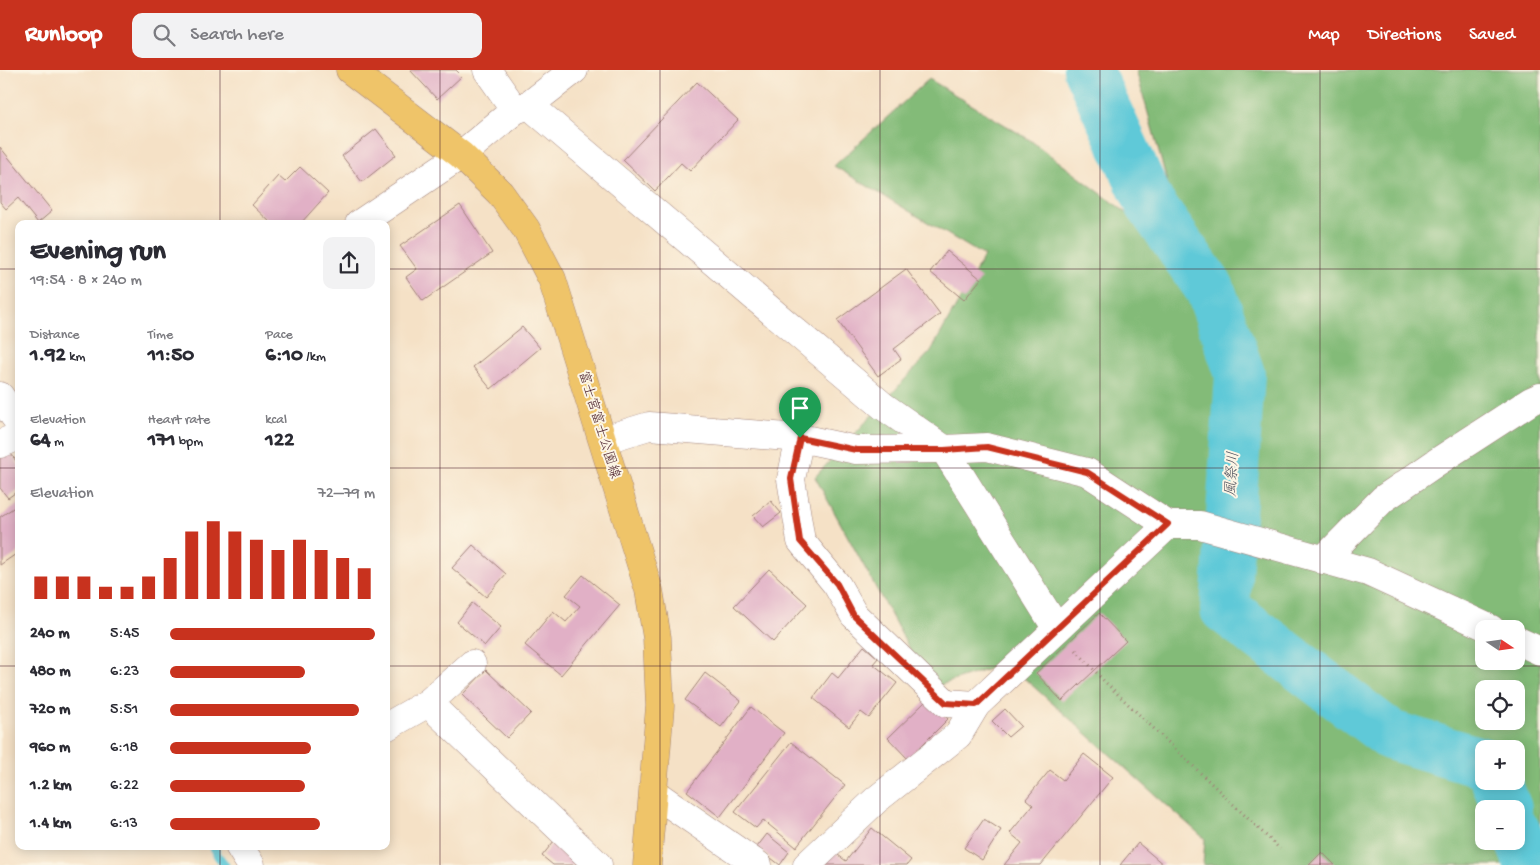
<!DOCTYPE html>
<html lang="en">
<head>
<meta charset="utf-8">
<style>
  body { margin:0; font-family:"Gochi Hand","Klee One",sans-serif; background:#f2f2f3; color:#2b2b33; height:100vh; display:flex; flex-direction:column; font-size:19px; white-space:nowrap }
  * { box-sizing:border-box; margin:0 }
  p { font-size:16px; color:#7c7c81 }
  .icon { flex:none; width:28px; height:28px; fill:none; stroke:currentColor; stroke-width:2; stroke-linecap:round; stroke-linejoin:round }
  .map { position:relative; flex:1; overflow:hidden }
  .side { position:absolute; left:15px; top:150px; width:375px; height:630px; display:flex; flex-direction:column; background:#fff; border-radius:10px; box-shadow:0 2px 12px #0003 }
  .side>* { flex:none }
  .needle { width:32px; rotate:103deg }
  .fabs { position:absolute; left:1475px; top:550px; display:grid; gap:10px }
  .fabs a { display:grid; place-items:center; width:50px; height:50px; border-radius:10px; background:#fff; box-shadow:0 2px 12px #0003; font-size:25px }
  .pin { position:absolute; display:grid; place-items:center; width:42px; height:42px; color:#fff; margin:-51px -21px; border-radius:50% 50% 50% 0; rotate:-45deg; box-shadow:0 0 5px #0007 }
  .pin .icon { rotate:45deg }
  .round { display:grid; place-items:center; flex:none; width:52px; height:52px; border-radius:10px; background:#f2f2f3 }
  .overview { display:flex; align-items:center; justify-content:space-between; height:85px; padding:0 15px }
  h1 { font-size:28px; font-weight:700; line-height:38px }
  .stats { display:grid; grid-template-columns:repeat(3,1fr); gap:8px; height:85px; padding:5px 15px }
  .stats div { display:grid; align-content:center }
  .stats b { font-size:21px; font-weight:700 }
  .stats small { font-size:14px; font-weight:400 }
  .stats p { font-size:14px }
  .chart { height:140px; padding:10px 15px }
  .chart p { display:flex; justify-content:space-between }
  .chart svg { width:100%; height:90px; margin-top:5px; stroke:#c8321e; stroke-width:6 }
  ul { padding:0 15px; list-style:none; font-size:16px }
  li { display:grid; grid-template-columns:80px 60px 1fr; align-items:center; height:38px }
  li i { height:12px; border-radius:6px; background:#c8321e }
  header { display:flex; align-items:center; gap:30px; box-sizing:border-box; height:70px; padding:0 25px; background:#c8321e; color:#fff }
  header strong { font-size:24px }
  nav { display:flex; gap:28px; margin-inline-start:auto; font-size:18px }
  .search { width:350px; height:45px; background:#f2f2f3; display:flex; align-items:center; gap:12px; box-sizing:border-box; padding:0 18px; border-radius:10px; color:#7c7c81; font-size:19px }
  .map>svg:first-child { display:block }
  .forest { fill:#83bb78; stroke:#666d52; fill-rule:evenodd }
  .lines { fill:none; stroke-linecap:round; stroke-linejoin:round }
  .stream { stroke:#5ec9d8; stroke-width:9 }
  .river { stroke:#5ec9d8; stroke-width:50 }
  .building { fill:#e1b0c6 }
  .minor-casing { stroke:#a08078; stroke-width:29 }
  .major-casing { stroke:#a08078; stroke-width:29 }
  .path { stroke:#a08078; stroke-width:3; stroke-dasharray:1 4; stroke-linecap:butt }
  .minor { stroke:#fff; stroke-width:28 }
  .major { stroke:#efc469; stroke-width:28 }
  .route-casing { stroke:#fff; stroke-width:10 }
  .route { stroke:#c8321e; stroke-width:6 }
  .grid { fill:none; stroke:#4a1f2b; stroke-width:1; stroke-opacity:0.55 }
  .labels { text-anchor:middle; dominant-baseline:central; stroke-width:4; stroke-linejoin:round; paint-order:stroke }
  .street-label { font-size:14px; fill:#4a1f2b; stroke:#fcf5e5 }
  .water-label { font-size:15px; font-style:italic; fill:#50525f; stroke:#fcf5e5 }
</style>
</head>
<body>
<header>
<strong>Runloop</strong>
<div class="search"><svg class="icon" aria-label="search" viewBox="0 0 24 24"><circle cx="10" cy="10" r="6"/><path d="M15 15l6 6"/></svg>Search here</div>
<nav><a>Map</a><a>Directions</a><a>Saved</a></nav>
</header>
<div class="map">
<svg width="1540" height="795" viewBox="0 0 1540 795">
  <rect width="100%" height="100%" fill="#fcf5e5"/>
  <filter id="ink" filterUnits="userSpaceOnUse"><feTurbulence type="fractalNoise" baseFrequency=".02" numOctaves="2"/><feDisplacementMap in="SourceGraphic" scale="10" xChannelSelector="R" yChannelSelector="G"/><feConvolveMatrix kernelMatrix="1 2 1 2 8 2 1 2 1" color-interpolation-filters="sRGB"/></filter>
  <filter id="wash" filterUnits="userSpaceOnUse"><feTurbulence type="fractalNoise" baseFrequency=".0096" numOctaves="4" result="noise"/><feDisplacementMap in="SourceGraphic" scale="20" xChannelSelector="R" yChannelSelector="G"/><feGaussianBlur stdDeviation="1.12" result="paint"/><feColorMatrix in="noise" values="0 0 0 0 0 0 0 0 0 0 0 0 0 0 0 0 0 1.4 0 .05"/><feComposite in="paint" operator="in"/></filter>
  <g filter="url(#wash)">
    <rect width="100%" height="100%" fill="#f5e1c6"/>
    <path class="forest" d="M1136,0H1540V795H1203L1205,769L1007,593L931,618L815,407L931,281L984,186L834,96L929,9L1030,70L1189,190ZM1484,559H1516V591H1484ZM1484,619H1516V651H1484ZM1484,679H1516V711H1484ZM1484,739H1516V771H1484Z"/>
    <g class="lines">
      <polyline class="stream" points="213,776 218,786 225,795"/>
      <g class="river">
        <polyline points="1088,0 1150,134 1210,219 1240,304 1225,539 1390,665 1484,693"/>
        <polyline points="1496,711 1507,739"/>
        <polyline points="1516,762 1530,795"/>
      </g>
    </g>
    <g id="blocks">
      <g class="building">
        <polygon points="410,0 456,0 462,6 437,29"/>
        <polygon points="697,12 738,50 690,101 681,93 655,121 623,90"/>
        <polygon points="376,59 396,85 362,112 342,86"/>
        <polygon points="0,77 52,141 38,153 18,128 6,139 0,132"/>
        <polygon points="300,97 328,123 300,154 272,154 252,135 278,106 285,112"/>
        <polygon points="460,135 492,183 423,231 406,207 417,199 400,176"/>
        <polygon points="947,181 981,209 964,230 930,202"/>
        <polygon points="906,199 940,244 894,279 901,289 878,306 837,250"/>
        <polygon points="522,257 540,278 491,319 473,297"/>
        <polygon points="9,381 19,395 19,420 8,428 0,418 0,387"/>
        <polygon points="771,431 781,443 763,457 753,446"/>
        <polygon points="19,434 19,482 0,495 0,447"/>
        <polygon points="473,475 506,504 486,527 452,498"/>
        <polygon points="769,499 807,534 773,572 734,536"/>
        <polygon points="583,505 620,535 561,605 525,575 553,541 566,552 580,536 566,525"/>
        <polygon points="472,533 501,557 485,576 457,552"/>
        <polygon points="1099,543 1126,571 1062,631 1036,603"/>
        <polygon points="864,576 878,588 873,594 897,613 869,648 861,642 849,657 813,628 832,603 838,608"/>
        <polygon points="486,600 531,643 507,668 462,625"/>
        <polygon points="705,603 741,631 721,657 685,630"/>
        <polygon points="928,629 948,649 908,689 888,668"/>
        <polygon points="751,637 784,663 720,747 687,721"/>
        <polygon points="1005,639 1021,656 1008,667 992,651"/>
        <polygon points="791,672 845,715 796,777 763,750 756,758 735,742"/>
        <polygon points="1084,684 1113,707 1041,795 1004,795 1022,773 1010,763 1033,735 1026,729 1050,700 1063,710"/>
        <polygon points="984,749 1001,760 982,790 964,778"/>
        <polygon points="872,758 911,790 907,795 823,795 834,782 846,791"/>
        <polygon points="767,764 789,782 780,795 757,777"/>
        <polygon points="554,771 584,795 553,795 542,786"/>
        <polygon points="1138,773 1164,795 1120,795"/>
        <polygon points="1322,782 1335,795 1309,795"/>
      </g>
    </g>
  </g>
  <g filter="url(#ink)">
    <use href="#blocks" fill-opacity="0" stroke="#a08078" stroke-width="1"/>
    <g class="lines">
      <g class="minor-casing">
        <g id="minor">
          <polyline points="487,0 515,40"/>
          <polyline points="529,35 883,336 944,379 1057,559"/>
          <polyline points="359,154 461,85 515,40 529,35 574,0"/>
          <polyline points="0,326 19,353"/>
          <polyline points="800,368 791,409 801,471 837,515 854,545 946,633 976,635"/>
          <polyline points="603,370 649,356 800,368 856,380 944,379 987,377 1087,402 1168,455 1200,455 1368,502 1491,559"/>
          <polyline points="0,374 19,366"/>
          <polyline points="1323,490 1383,429 1437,392 1531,331 1540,327"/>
          <polyline points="1516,570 1540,581"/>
          <polyline points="472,594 428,633 598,795"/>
          <polyline points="386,657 428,633"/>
          <polyline points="654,723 758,795"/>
          <polyline points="239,776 251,795"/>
          <polyline points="807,795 876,730 958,665 976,635 1168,455"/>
        </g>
      </g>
      <g class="major-casing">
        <polyline id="major" points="350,0 461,85 500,123 526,159 552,209 649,520 657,568 660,636 647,795"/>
      </g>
      <polyline class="path" points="1076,580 1105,612 1280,779"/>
      <use href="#minor" class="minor"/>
      <use href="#major" class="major"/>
    </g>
  </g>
  <g class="lines" filter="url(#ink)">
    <g class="route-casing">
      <polygon id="route" points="800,368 856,380 944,380 987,377 1087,402 1168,454 976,635 946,633 854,546 837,514 800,471 791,409"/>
    </g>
    <use href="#route" class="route"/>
  </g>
  <path class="grid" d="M220,0V154M440,0V795M660,0V795M880,0V795M1100,0V795M1320,0V795M0,199H19M386,199H1540M0,398H19M386,398H1540M0,596H19M386,596H1540M220,776V795"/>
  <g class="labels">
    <g class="street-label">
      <text transform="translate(598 355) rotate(73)">富士宮富士公園線</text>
    </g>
    <g class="water-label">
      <text transform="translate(1233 404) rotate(-86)">風祭川</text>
    </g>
  </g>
</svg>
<div class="fabs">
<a><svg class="needle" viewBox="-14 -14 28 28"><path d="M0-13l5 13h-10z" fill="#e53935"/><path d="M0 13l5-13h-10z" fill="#7c7c81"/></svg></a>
<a><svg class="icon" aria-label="locate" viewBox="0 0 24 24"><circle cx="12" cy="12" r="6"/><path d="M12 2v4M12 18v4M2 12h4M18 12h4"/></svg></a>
<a>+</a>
<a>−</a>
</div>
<div class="pin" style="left:800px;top:368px;background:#1e9e55"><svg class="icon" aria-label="arrive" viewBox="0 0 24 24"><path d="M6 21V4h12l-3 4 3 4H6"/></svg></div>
<section class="side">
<div class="overview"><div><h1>Evening run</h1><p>19:54 · 8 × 240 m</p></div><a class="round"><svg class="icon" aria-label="share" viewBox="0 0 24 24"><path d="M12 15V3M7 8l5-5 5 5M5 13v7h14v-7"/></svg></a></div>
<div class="stats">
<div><p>Distance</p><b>1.92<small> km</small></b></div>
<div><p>Time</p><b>11:50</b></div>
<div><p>Pace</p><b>6:10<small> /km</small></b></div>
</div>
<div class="stats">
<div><p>Elevation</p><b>64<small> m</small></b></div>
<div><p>Heart rate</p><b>171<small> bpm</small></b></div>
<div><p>kcal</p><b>122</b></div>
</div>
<div class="chart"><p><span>Elevation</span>72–79 m</p>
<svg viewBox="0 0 160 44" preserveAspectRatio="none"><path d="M5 44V33M15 44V33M25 44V33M35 44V38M45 44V38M55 44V33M65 44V24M75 44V11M85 44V6M95 44V11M105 44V15M115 44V20M125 44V15M135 44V20M145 44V24M155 44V29"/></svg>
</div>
<ul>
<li><b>240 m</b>5:45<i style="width:100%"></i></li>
<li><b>480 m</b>6:23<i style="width:66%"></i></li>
<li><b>720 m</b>5:51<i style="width:92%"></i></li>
<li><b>960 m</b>6:18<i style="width:69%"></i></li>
<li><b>1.2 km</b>6:22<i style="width:66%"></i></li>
<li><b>1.4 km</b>6:13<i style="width:73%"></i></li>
</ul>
</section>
</div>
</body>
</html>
